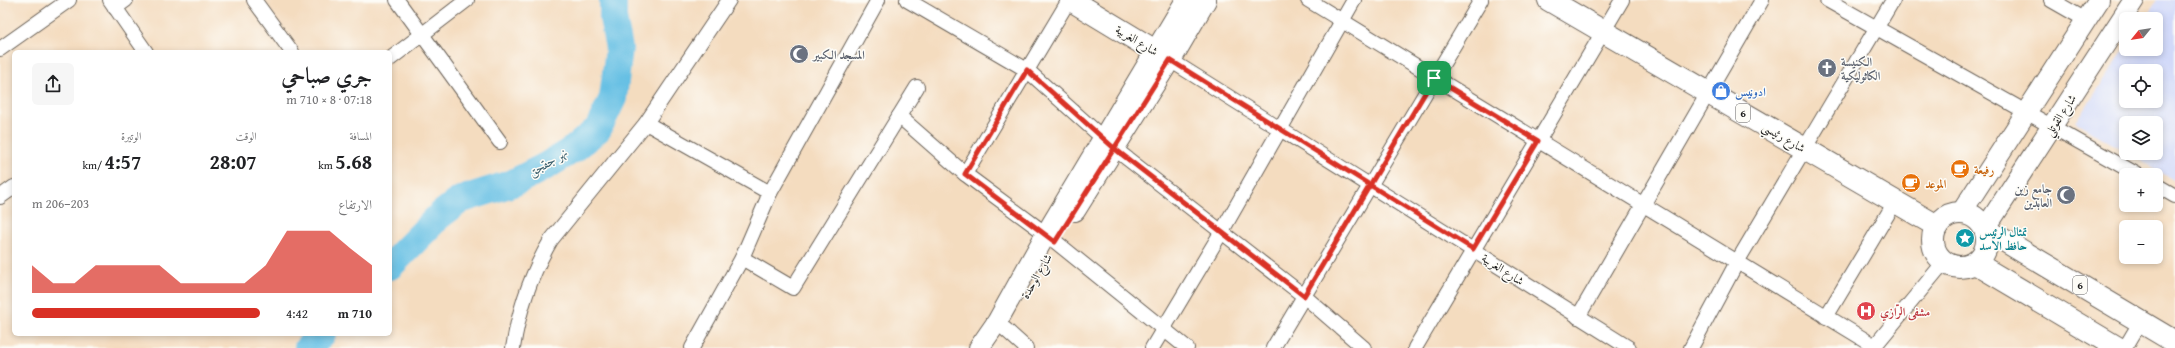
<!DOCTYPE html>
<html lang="ar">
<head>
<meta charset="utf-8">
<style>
  body { margin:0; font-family:"Gentium Book Plus",Amiri,serif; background:#f6f6f6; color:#202124; direction:rtl; height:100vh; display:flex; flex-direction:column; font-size:15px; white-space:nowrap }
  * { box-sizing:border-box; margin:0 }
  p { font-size:13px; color:#757577 }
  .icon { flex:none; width:22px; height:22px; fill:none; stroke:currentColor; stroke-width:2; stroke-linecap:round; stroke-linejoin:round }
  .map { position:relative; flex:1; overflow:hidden; direction:ltr }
  .side { position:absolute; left:12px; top:50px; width:380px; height:286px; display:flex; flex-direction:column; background:#fff; border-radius:6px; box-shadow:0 2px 6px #0003; direction:rtl }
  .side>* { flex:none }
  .needle { width:26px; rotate:240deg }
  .fabs { position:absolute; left:2119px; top:12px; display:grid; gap:8px }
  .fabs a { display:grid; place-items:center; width:44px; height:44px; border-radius:6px; background:#fff; box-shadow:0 2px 6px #0003; font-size:20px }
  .pin { position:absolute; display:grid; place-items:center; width:34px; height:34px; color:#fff; margin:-17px; border-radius:8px; box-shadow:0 2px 6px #0006 }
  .round { display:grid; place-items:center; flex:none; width:42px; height:42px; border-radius:6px; background:#f6f6f6 }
  .headline { display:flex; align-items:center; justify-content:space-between; height:68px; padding:0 20px }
  h1 { font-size:22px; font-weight:700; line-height:30px }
  .metrics { display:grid; grid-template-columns:repeat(3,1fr); gap:6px; height:68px; padding:4px 20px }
  .metrics div { display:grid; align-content:center }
  .metrics b { font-size:20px; font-weight:700 }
  .metrics small { font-size:11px; font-weight:400 }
  .metrics p { font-size:11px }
  .chart { height:112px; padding:8px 20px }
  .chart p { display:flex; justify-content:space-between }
  .chart svg { width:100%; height:72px; margin-top:4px; fill:#d93025; opacity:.7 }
  ul { padding:0 20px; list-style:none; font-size:13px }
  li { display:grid; grid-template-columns:64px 48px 1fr; align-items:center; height:30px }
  li i { height:10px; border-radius:5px; background:#d93025 }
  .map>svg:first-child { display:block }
  .built { fill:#d1d9f9; fill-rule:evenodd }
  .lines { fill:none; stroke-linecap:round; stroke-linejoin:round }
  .river { stroke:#66c0e4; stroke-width:28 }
  .street-casing { stroke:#685f55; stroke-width:16 }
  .secondary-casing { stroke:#685f55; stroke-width:22 }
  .highway-casing { stroke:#685f55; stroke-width:24 }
  .street { stroke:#fff; stroke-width:14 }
  .secondary { stroke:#fff; stroke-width:20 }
  .highway { stroke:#fff; stroke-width:22 }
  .route-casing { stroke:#fff; stroke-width:8 }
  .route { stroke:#d93025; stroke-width:5 }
  .labels { text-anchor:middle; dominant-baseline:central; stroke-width:3; stroke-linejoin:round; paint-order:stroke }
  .shield { fill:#fdfcf7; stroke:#605f5e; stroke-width:1 }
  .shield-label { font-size:11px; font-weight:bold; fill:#1c1c1c }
  .street-label { font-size:12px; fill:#1c1c1c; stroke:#fdfcf7 }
  .worship-label { font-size:12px; font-weight:bold; fill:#5b616d; stroke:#fdfcf7; text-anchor:start }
  .shop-label { font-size:12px; font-weight:bold; fill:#366cbe; stroke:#fdfcf7; text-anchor:start }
  .food-label { font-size:12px; font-weight:bold; fill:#c56008; stroke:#fdfcf7; text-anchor:start }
  .culture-label { font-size:12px; font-weight:bold; fill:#0d838f; stroke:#fdfcf7; text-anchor:start }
  .health-label { font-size:12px; font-weight:bold; fill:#be3a42; stroke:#fdfcf7; text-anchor:start }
  .water-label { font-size:13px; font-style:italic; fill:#3a5e6c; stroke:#fdfcf7 }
</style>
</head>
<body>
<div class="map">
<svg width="2175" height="348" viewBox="0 0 2175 348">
  <rect width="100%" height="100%" fill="#fdfcf7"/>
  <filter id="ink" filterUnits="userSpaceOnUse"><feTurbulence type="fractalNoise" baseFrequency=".025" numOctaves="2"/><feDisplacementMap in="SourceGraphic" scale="8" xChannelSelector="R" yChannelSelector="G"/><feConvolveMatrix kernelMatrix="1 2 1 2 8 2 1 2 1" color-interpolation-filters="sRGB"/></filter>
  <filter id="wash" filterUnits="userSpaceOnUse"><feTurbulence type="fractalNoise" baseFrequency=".012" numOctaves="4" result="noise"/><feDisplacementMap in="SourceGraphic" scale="16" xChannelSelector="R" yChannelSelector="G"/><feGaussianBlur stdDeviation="0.9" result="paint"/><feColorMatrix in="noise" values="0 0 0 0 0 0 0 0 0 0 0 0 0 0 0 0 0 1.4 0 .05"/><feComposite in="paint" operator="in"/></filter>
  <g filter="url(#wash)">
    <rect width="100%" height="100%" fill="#f4dcbf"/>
    <path class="built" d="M2158,0H2175V181L2128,153H2156V123H2126V152L2076,122L2126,47V49H2156V19H2145ZM2126,71H2156V101H2126Z"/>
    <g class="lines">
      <g class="river">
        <polyline points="390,266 439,216 460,200 513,183 546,166 574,149 598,129 613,98 619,48 613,18 613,0"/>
        <polyline points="308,348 322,334"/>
      </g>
    </g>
  </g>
  <g filter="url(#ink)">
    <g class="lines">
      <g class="street-casing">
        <g id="street">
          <polyline points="110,0 146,52"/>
          <polyline points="254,0 292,52"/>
          <polyline points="397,0 500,142"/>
          <polyline points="907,0 1027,70 1115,149 1304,296 1364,348"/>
          <polyline points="1308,0 1875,346"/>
          <polyline points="1827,0 2138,175"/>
          <polyline points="2051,0 2086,20"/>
          <polyline points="115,8 126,0"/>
          <polyline points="0,49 69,0"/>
          <polyline points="390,59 467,0"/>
          <polyline points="1170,60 1629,348"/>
          <polyline points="899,116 965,174 1046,234 1187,348"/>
          <polyline points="646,123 770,193"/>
          <polyline points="965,174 1069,0"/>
          <polyline points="2156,185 2175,196"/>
          <polyline points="0,197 14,187"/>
          <polyline points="742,258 793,288 917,87"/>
          <polyline points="1578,317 1762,0"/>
          <polyline points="1826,317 1895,202"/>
          <polyline points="1005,329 1026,348"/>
          <path d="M513,348C519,308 531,274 551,240L646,123L729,0"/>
          <polyline points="692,348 742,258 770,193 878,0"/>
          <polyline points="1152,348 1222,231 1354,0"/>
          <polyline points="1273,348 1481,0"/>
          <polyline points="1415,348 1622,0"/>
          <polyline points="1691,348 1737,262 1893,0"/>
          <polyline points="1873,348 1944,262"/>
          <polyline points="2125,348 2141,321"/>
        </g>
      </g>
      <g class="secondary-casing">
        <g id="secondary">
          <polyline points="1075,211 1170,60"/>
          <polyline points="1961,213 2099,0"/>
          <polyline points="1985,229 2134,0"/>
          <polyline points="979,348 997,322 1046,234 1186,0"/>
        </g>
      </g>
      <g class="highway-casing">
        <g id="highway">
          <polyline points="1071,0 1170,60 1205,0"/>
          <polyline points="1549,0 1937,226"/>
          <circle cx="1960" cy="240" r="27"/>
          <polyline points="1985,229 2175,342"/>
          <polyline points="1975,263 2118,348"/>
        </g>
      </g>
      <use href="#street" class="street"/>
      <use href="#secondary" class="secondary"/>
      <use href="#highway" class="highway"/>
    </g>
  </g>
  <g class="lines" filter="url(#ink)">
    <g class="route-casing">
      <polyline id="route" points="1434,78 1370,185 1170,60 1055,242 965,174 1027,70 1115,149 1304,296 1370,185 1473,249 1538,141 1434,78"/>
    </g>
    <use href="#route" class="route"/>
  </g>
  <defs>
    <g id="mosque-disc" transform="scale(1)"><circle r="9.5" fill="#6b7280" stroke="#fdfcf7"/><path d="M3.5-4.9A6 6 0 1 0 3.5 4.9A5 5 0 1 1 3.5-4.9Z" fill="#fff"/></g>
    <g id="church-disc" transform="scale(1)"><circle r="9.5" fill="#6b7280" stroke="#fdfcf7"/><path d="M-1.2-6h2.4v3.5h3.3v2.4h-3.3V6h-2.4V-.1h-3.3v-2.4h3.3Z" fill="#fff"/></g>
    <g id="shop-disc" transform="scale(1)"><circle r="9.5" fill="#3f7fe0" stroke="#fdfcf7"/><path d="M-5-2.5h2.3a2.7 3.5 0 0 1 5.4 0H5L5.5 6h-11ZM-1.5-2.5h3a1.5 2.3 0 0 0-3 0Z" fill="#fff"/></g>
    <g id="cafe-disc" transform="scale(1)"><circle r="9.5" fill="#e8710a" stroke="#fdfcf7"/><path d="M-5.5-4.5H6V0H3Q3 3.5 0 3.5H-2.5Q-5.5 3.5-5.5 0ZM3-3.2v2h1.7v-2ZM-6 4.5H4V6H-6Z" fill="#fff"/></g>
    <g id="sight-disc" transform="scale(1)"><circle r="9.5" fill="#0f9aa8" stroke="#fdfcf7"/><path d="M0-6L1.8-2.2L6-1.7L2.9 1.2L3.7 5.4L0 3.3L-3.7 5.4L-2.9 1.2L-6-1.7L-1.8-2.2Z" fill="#fff"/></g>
    <g id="hospital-disc" transform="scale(1)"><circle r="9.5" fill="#e0444e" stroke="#fdfcf7"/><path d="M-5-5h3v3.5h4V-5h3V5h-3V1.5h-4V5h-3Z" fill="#fff"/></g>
  </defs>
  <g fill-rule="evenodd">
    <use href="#mosque-disc" x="799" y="54"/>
    <use href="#church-disc" x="1827" y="68"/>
    <use href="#shop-disc" x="1721" y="91"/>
    <use href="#cafe-disc" x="1960" y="169"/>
    <use href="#cafe-disc" x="1911" y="183"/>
    <use href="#mosque-disc" x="2066" y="195"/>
    <use href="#sight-disc" x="1965" y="238"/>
    <use href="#hospital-disc" x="1866" y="311"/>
  </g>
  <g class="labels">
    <g class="shield">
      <rect x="1736" y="104" width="14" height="18" rx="3"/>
      <rect x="2073" y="276" width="14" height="18" rx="3"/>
    </g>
    <g class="shield-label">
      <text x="1743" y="113">6</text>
      <text x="2080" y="285">6</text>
    </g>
    <g class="street-label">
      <text transform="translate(1137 40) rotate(31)">شارع الغربية</text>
      <text transform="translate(2060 115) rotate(-57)">شارع القوتلي</text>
      <text transform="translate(1784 137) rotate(30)">شارع رئيسي</text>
      <text transform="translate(1503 269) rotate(33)">شارع الغربية</text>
      <text transform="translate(1036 276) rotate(-60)">شارع الوحدة</text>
    </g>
    <g class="worship-label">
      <text x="813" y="54">المسجد الكبير</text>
      <text x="1841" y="61">الكنيسة<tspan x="1841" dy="14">الكاثوليكية</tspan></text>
      <text x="2052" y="188" text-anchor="end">جامع زين<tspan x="2052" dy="14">العابدين</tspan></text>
    </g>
    <g class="shop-label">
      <text x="1735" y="91">ادونيس</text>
    </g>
    <g class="food-label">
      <text x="1974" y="169">رفيعة</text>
      <text x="1925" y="183">الموعد</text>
    </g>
    <g class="culture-label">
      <text x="1979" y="231">تمثال الرئيس<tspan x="1979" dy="14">حافظ الاسد</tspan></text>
    </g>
    <g class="health-label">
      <text x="1880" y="311">مشفى الرّازي</text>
    </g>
    <g class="water-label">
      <text transform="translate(548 162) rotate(-32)">نهر جقجق</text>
    </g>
  </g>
</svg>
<div class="fabs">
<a><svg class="needle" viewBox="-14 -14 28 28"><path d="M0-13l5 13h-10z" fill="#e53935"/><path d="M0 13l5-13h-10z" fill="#757577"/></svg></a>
<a><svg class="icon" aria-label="locate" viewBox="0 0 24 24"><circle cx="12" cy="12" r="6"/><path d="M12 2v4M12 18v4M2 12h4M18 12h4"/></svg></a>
<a><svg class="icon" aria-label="layers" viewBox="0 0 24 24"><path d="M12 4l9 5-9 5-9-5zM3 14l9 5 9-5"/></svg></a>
<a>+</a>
<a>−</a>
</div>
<div class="pin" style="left:1434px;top:78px;background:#1e9e55"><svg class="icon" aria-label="arrive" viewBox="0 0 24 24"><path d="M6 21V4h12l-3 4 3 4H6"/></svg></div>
<section class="side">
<div class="headline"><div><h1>جري صباحي</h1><p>07:18 · 8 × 710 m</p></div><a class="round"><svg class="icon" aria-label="share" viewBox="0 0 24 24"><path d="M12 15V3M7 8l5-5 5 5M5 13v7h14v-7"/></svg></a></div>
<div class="metrics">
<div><p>المسافة</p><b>5.68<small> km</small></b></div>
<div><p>الوقت</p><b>28:07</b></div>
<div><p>الوتيرة</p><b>4:57<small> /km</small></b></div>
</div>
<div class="chart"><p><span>الارتفاع</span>203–206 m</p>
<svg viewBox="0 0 160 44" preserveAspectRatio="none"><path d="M0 44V27L10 38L20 38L30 27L40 27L50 27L60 27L70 38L80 38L90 38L100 38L110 27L120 6L130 6L140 6L150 17L160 27V44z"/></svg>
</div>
<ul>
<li><b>710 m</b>4:42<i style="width:100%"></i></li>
</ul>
</section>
</div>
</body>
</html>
